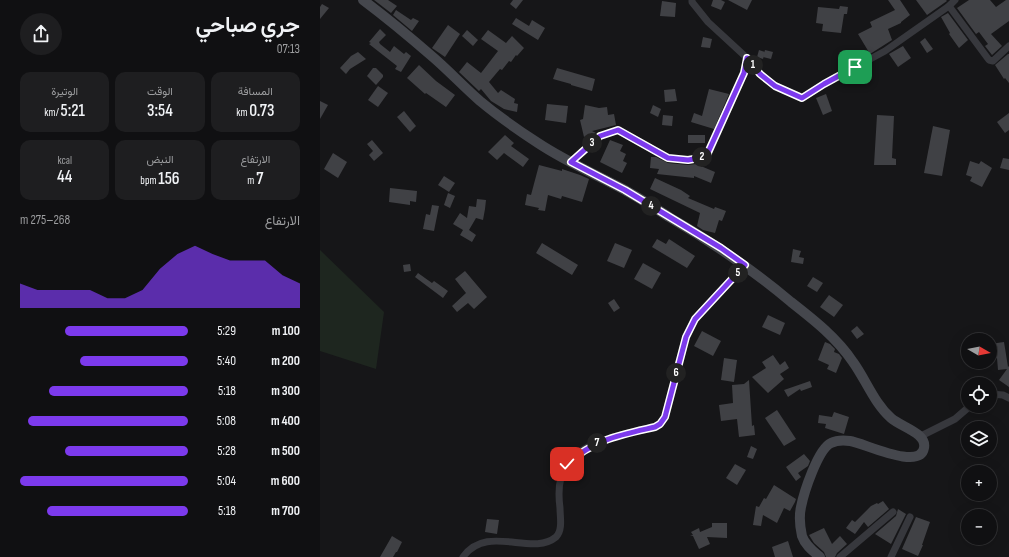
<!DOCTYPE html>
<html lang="ar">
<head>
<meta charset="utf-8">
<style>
  body { margin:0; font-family:"Sofia Sans Condensed",Vazirmatn,sans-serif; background:#1e1e20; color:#f1f3f6; direction:rtl; height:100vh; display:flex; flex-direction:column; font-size:15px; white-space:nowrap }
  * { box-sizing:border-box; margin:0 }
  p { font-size:13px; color:#9c9d9f }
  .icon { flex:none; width:22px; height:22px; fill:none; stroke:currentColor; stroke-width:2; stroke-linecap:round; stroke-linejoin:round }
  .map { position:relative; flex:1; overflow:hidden; direction:ltr }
  .sheet { display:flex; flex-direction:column; background:#101012; width:320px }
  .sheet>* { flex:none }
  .needle { width:26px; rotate:99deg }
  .fabs { position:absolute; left:641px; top:333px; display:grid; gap:8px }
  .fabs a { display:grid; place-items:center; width:36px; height:36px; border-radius:50%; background:#101012; box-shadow:0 4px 16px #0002,0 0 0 1px #303032; font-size:20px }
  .pin { position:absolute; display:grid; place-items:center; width:34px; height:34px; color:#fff; margin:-17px; border-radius:8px; box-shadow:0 2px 6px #0006 }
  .km { position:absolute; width:20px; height:20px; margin:-10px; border-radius:50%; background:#222; color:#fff; font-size:11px; line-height:20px; text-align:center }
  .round { display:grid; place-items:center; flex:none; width:42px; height:42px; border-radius:21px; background:#1e1e20 }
  .summary { display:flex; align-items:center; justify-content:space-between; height:68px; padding:0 20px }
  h1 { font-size:22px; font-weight:600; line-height:30px }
  .metrics { display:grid; grid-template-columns:repeat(3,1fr); gap:6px; height:68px; padding:4px 20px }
  .metrics div { display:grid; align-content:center; border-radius:10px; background:#1e1e20; text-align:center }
  .metrics b { font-size:17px; font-weight:600 }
  .metrics small { font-size:11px; font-weight:400 }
  .metrics p { font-size:11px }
  .chart { height:112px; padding:8px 20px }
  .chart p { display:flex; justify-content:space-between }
  .chart svg { width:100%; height:72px; margin-top:4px; fill:#7c3aed; opacity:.7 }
  ul { padding:0 20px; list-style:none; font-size:13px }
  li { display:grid; grid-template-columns:64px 48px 1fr; align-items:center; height:30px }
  li i { height:10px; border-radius:5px; background:#7c3aed }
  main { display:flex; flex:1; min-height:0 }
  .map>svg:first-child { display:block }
  .green { fill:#1e261f }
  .building { fill:#404145 }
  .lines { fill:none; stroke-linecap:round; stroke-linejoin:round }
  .street { stroke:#37383d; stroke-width:7 }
  .secondary { stroke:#45474d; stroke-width:10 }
  .route-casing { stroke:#fff; stroke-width:8 }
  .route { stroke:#7c3aed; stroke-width:5 }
</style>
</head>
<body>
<main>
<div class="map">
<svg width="689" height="557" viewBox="0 0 689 557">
  <rect width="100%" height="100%" fill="#161618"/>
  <polygon class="green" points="0,250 64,312 56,369 0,351"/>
  <g class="building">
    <polygon points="54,0 68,0 77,6 71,13"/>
    <polygon points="193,0 203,0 196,9 190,4"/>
    <polygon points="393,0 401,0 405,2 401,10 391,6"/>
    <polygon points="408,0 432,0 427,10"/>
    <polygon points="568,0 580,0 590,15 581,22 581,23 568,29 572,40 550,54 538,34 552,27 550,22 575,10"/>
    <polygon points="596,0 626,0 627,1 607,15"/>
    <polygon points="649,0 670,0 676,7 686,0 689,0 689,21 671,34 682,46 672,55 665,46 668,44 659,32 656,34 637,8"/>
    <polygon points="342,1 356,3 355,17 340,16"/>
    <polygon points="2,4 9,8 0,19 0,7"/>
    <polygon points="520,6 528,7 527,14 524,14 521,33 502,31 503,24 496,23 498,7 519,9"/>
    <polygon points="76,10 91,20 93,18 99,21 92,31 73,15"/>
    <polygon points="628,13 648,40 639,48 629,34 630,33 621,17"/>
    <polygon points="196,18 209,26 212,20 225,28 218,40 192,24"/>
    <polygon points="128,25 140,34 125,57 112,48"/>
    <polygon points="60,29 66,35 59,42 60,44 70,52 74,46 84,54 86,52 91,56 81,72 75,69 77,66 49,44 51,43 49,42"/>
    <polygon points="147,30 158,40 153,46 142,36"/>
    <polygon points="168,30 186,43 192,36 204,48 197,56 196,55 191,62 189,61 182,70 180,69 169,82 178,93 181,90 195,99 194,103 198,104 197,112 184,109 171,101 161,89 159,91 139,72 147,62 161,73 178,51 161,39"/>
    <polygon points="383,37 392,39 390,48 381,47"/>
    <polygon points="605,38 613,49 607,53 600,42"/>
    <polygon points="583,46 591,58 578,67 569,54"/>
    <polygon points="439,50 445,52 443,59 437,57"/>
    <polygon points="445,50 453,52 451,59 443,57"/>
    <polygon points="38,52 46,59 30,69 26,74 20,68 31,56"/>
    <polygon points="688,54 689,54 689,83 685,78 684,79 675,65"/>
    <polygon points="99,65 116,81 135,95 126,107 106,93 105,94 87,78"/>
    <polygon points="53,68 56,68 63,75 63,77 56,85 47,76"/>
    <polygon points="237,68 275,79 272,91 251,85 251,82 251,84 233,79"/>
    <polygon points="58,86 68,93 58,107 48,100"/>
    <polygon points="355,89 357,101 345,102 344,90"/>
    <polygon points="389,89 409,94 394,129 371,122 374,113 382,116"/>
    <polygon points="506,94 512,111 503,115 496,98"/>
    <polygon points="0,101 8,105 0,119"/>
    <polygon points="227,104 248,106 246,123 225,120"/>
    <polygon points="265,105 279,108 287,107 288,115 294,114 296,125 272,131 276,133 264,137 260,120 263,119"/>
    <polygon points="333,105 341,109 338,117 330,113"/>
    <polygon points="84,111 96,126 90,132 77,117"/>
    <polygon points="689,113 689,130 685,133 677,122"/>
    <polygon points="343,115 353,116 352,126 342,125"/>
    <polygon points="557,115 574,116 572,158 576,159 576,165 554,165"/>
    <polygon points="613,126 630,130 622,176 604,173"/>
    <polygon points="185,135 194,143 191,146 209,159 203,167 184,153 177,160 168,152"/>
    <rect x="368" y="135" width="17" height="8"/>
    <polygon points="52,140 63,153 54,161 49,155 53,151 47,144"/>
    <polygon points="290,140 303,145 300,151 306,154 303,161 307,163 302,173 280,162"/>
    <polygon points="13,153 27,162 18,178 4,169"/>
    <polygon points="331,157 336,157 348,163 368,165 376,164 395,172 391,183 374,176 374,178 337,174 339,169 330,168"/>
    <polygon points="683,158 689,159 689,170 680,168"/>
    <polygon points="650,161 659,164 661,161 672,168 662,187 650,181 652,177 646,175"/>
    <polygon points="219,165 242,171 242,169 260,175 269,179 262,202 242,196 241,199 228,195 225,211 218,210 219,208 205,205 207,194 211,195"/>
    <polygon points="124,176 135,183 129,192 118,185"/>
    <polygon points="335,178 361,190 370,196 368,198 394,209 395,207 406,211 402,221 399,220 395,233 383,230 377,226 380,213 330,189"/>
    <polygon points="70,188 97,191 96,202 90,201 90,205 69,202"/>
    <polygon points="128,193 135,196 130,208 124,205"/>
    <polygon points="157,199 166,200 165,209 163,220 156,218 149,230 156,235 152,242 140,235 143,230 133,224 140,213 147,218 149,206 156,207"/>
    <polygon points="112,205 119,206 114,231 103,229 106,214 110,215"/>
    <polygon points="337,239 346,244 349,239 375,256 367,268 332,247"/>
    <polygon points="222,243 258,265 252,275 216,253"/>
    <polygon points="295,243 312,250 304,268 287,261"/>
    <polygon points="473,249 481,251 479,257 484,258 483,264 471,262"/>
    <polygon points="323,263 341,273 332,289 314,279"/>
    <polygon points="90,264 91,271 84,272 83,265"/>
    <polygon points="145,271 167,297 154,309 148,303 137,312 132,306 146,293 135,279"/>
    <polygon points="98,273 112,283 114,281 128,291 123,298 95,277"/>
    <polygon points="493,277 503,283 497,292 487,286"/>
    <polygon points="509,295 523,305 514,317 500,307"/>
    <polygon points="294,299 300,308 294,312 288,303"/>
    <polygon points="448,315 465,323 460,335 442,327"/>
    <polygon points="537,326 544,334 537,339 531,331"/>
    <polygon points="382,331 401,341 393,356 374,346"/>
    <polygon points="505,342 510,344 515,349 514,352 519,354 522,358 516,373 507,369 509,365 498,360"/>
    <polygon points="684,342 688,367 689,366 689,387 679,380 687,369 678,370 677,358 670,359 670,344"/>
    <polygon points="453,355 460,365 465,361 469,368 460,374 464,379 448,393 432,377 446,368 442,362"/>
    <polygon points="404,358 417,360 414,382 401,380"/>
    <polygon points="429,380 432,426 434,425 435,435 419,437 417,419 401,421 399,405 413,403 412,385 424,384"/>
    <polygon points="490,381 492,387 481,391 480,389 468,397 464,390"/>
    <polygon points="457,410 476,439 464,446 445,418"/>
    <polygon points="514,412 529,417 524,434 505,428 506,424 498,423 499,415 512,417"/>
    <polygon points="431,446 437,449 433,459 427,457"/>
    <polygon points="484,454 490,461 488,466 478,473 481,477 476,481 466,467"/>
    <polygon points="415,464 426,470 417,485 406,478"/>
    <polygon points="454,485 476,499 475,502 470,511 464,508 457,523 443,515 441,526 433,525 436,506 439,507 444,498 446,499"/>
    <polygon points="563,501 569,509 548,527 544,522 535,534 526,528 532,520 535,522 551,506 557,503 558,504"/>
    <polygon points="578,509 586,514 571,544 555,534 576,516"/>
    <polygon points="596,517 610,522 602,545 603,545 598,556 582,549"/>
    <polygon points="167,519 179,520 177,534 165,532"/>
    <polygon points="392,523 407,523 407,538 387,537 390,544 379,549 373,536 370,536 373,535 371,532 379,528 380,532 392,527"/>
    <polygon points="504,528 512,544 520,536 527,544 517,553 515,557 506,557 504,552 494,543 489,535"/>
    <polygon points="72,536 82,542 77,552 76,552 73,557 60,557"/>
    <polygon points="468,541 473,557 455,557 452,547"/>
  </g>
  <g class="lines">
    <g class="street">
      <polyline points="629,6 669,60 673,61 689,46"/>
      <polyline points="427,58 441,74 455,86 482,98 504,84 565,51 629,6 635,0"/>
      <polyline points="251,162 280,136 298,130 348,158 368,160 387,157 424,73 427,58 388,22 372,2 372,0"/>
      <polyline points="670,394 683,395 689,398"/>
      <polyline points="601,436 635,419 650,406"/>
      <path d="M143,557C167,523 212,557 236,537C243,530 240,517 240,508C238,493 238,477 247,464C264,440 309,433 335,427L340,424L345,417L366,337L375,319L425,265"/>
      <polyline points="520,557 573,512"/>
      <polyline points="571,557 590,517"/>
    </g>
    <path class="secondary" d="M43,0C67,18 91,38 114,58C130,72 144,87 160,101C178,116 198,130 218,143C245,161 275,174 303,189C319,198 334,207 349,217C392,242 433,270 471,302C494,320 517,338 533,362C546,380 554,403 571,418C581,427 607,433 604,448C600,471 544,443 530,441C523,440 517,440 511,443C498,449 484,492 481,507C479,516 480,527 482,536C485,545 493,551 500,557"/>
  </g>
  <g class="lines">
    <g class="route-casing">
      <path id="route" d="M247,464C275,439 300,435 335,427L340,424L345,417L366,337L375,319L425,265L401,248L305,190L251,162L280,136L298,130L348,158L368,160L386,157L424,73L427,58L440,74L455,86L482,98L504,84L535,67"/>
    </g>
    <use href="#route" class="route"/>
  </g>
</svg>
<div class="fabs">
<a><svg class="needle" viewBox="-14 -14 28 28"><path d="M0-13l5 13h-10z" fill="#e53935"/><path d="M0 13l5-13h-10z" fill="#9c9d9f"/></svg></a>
<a><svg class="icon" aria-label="locate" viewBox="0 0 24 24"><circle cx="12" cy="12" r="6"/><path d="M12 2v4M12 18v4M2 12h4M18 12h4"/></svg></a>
<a><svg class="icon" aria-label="layers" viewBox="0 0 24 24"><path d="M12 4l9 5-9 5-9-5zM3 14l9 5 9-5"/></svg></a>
<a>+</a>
<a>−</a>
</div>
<div class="pin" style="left:535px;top:67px;background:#1e9e55"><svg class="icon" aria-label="arrive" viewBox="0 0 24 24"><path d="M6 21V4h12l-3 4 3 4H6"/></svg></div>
<div class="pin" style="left:247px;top:464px;background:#d93025"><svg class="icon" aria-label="check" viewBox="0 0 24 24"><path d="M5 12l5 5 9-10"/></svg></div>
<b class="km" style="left:433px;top:65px">1</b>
<b class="km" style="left:382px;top:157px">2</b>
<b class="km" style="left:272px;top:143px">3</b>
<b class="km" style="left:331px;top:206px">4</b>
<b class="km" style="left:418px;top:273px">5</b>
<b class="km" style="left:356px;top:373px">6</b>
<b class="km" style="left:277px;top:443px">7</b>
</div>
<section class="sheet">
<div class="summary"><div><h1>جري صباحي</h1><p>07:13</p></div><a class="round"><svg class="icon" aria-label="share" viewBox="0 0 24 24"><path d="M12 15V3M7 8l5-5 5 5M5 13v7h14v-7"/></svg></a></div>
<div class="metrics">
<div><p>المسافة</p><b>0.73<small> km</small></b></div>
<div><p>الوقت</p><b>3:54</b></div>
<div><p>الوتيرة</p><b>5:21<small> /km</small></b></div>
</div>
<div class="metrics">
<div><p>الارتفاع</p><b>7<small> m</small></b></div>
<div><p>النبض</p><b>156<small> bpm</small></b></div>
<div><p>kcal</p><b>44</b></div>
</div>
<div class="chart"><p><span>الارتفاع</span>268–275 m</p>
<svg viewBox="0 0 160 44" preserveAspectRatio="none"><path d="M0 44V29L10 33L20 33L30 33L40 33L50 38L60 38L70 33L80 20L90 11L100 6L110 11L120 15L130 15L140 15L150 24L160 29V44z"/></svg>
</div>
<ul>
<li><b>100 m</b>5:29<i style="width:73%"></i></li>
<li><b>200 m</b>5:40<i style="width:64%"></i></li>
<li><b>300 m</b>5:18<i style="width:83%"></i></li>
<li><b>400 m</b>5:08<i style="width:95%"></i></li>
<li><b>500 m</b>5:28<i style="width:73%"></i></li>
<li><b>600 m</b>5:04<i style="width:100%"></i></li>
<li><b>700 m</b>5:18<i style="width:84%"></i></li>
</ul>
</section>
</main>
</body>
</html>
